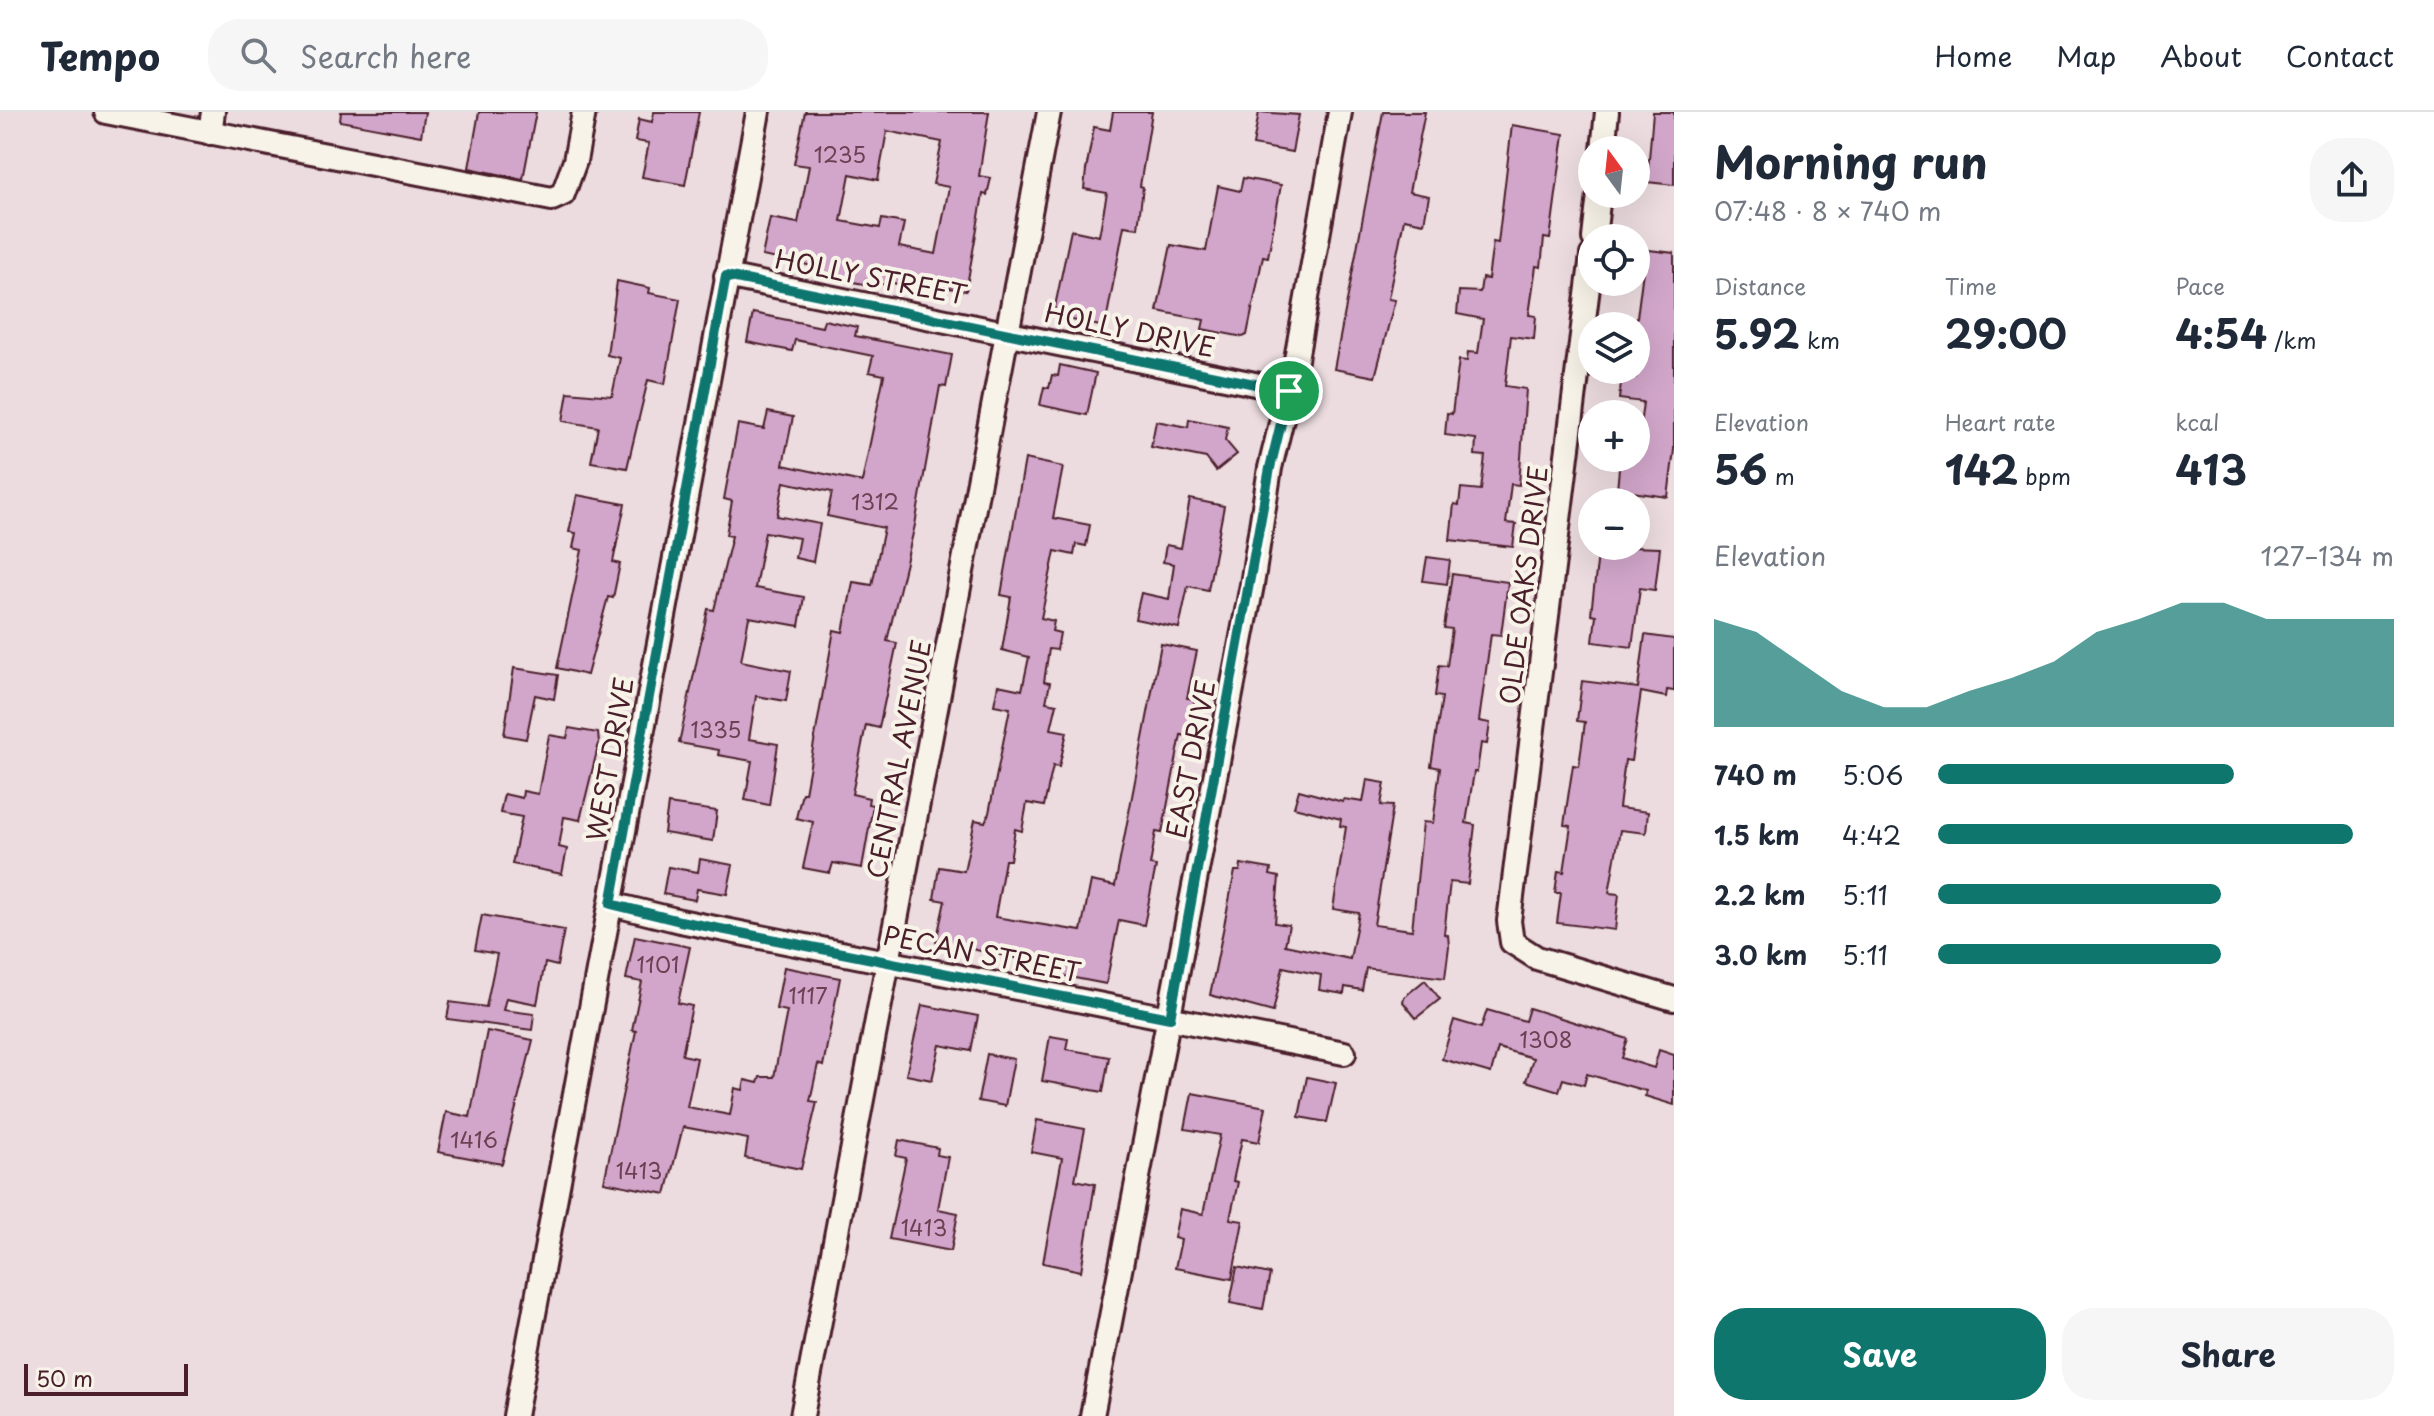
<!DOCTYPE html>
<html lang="en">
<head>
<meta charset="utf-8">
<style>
  body { margin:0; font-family:"Playpen Sans",sans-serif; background:#f6f6f7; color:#1f2937; height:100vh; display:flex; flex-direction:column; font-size:30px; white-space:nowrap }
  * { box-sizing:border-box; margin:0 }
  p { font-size:26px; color:#747a83 }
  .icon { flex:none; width:44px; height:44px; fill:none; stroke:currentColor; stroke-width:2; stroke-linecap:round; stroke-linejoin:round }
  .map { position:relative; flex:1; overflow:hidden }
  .sheet { display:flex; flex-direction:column; background:#fff; width:760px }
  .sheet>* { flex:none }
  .needle { width:52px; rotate:345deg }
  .fabs { position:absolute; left:1578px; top:24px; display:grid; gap:16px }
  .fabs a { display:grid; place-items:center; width:72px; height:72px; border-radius:50%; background:#fff; box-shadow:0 8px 32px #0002; font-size:40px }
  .scale { position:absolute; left:24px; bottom:20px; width:164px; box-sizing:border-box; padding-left:8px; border:4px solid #4a1f2b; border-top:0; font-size:22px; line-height:28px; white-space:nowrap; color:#4a1f2b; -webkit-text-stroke:6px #f7f3e8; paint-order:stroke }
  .pin { position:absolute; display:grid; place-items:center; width:68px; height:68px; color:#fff; margin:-34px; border:4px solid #fff; border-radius:50%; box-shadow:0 2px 8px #0007 }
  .round { display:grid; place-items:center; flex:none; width:84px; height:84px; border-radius:32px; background:#f6f6f7 }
  .headline { display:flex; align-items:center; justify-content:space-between; height:136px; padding:0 40px }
  h1 { font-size:44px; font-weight:700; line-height:60px }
  .figures { display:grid; grid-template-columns:repeat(3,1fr); gap:12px; height:136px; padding:8px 40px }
  .figures div { display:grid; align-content:center }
  .figures b { font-size:40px; font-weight:700 }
  .figures small { font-size:22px; font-weight:400 }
  .figures p { font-size:22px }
  .chart { height:224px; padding:16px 40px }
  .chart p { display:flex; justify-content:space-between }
  .chart svg { width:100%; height:144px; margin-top:8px; fill:#0f766e; opacity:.7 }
  .action { display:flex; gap:16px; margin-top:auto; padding:16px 40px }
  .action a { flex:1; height:92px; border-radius:32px; background:#0f766e; color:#fff; font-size:32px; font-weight:700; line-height:92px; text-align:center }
  .action a+a { background:#f6f6f7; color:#1f2937 }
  ul { padding:0 40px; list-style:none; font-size:26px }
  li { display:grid; grid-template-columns:128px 96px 1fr; align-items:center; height:60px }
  li i { height:20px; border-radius:10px; background:#0f766e }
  header { display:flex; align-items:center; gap:48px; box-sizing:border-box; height:112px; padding:0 40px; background:#fff; border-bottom:2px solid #e0e1e3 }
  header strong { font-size:38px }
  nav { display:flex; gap:44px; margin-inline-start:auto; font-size:28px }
  .search { width:560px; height:72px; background:#f6f6f7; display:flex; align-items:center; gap:20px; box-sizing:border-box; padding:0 28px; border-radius:32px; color:#747a83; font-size:30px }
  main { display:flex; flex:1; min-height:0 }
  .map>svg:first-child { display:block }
  .building { fill:#d1a6ca; stroke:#4a1f2b; stroke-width:2; fill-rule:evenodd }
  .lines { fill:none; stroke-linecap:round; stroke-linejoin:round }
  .minor-casing { stroke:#4a1f2b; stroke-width:28 }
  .minor { stroke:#f7f3e8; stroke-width:22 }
  .route-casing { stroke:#fff; stroke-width:16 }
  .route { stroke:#0f766e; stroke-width:10 }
  .labels { text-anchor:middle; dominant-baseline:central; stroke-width:8; stroke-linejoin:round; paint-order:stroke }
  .number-label { font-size:22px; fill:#6c4153 }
  .street-label { font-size:26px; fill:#4a1f2b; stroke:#f7f3e8 }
</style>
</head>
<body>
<header>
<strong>Tempo</strong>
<div class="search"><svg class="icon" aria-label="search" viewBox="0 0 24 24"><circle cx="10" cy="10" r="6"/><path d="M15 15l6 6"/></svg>Search here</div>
<nav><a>Home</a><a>Map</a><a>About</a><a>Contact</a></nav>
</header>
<main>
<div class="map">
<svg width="1674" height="1304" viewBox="0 0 1674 1304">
  <rect width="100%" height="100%" fill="#ecdcdf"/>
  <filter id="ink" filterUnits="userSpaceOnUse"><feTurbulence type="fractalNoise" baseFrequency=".0125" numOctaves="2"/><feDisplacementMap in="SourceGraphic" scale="16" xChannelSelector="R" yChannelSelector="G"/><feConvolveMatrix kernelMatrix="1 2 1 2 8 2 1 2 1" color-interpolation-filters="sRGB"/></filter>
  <g filter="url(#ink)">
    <g class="building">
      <polygon points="341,0 425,0 421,24 340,9"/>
      <polygon points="479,0 536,0 523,67 469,56"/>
      <polygon points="654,0 699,0 685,73 642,65 649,31 635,29 639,7 652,10"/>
      <path d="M805,0H989L979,64L991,66L987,83L983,82L966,179L943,175L942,180L887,170L886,173L865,168L864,172L821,164L823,156L762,144L770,106L798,111L809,54L794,52ZM887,19L942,30L933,72L949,75L936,142L899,135L904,111L882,107L880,116L841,109L850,62L878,68Z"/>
      <polygon points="1113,0 1152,0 1140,74 1143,75 1138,116 1124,114 1105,215 1053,204 1071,118 1099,124 1107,81 1084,77 1086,58 1094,15 1110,18"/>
      <polygon points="1259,0 1299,3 1292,40 1253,33"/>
      <polygon points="1383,0 1425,0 1409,80 1429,84 1424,111 1404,107 1388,187 1395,188 1375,265 1334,257"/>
      <polygon points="1653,0 1674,0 1674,73 1647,70"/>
      <polygon points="1512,13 1564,22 1550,127 1544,126 1541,155 1536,154 1529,203 1536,204 1534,227 1511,224 1505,274 1526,277 1519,373 1511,372 1506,411 1516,412 1513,435 1450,428 1454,392 1459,393 1461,376 1481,378 1485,344 1475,343 1476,327 1445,323 1447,301 1452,302 1459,248 1467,249 1468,240 1478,241 1483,207 1457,202 1459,179 1480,180 1482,166 1488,167 1493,130 1498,131"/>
      <polygon points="1243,66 1281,73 1268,145 1263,144 1247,223 1243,225 1202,217 1204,208 1157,199 1171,133 1206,139 1218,74 1240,79"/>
      <polygon points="1640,137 1674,141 1674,338 1668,385 1617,378 1620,346 1636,346 1643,290 1619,287 1622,263 1636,265 1636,213 1643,159 1637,158"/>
      <polygon points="617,169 650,176 649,181 680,187 665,272 648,268 627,356 591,350 598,315 563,309 568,280 612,284 620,246 607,243"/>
      <polygon points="753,201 822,215 824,208 857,215 855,224 952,243 946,275 940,274 915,413 887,529 897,531 879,616 866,613 852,682 869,686 868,692 873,693 862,756 833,751 830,761 803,756 813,710 796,706 802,681 805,681 834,518 843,520 853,470 872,473 884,416 827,404 832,380 784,370 777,404 820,412 813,450 795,446 799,426 765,420 755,476 804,485 799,514 749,505 741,549 791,559 786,589 756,584 749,627 778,632 769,693 745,688 752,649 718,643 719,638 679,631 708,497 714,498 732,424 726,423 732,389 724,387 738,312 764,317 768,300 793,305 783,353 862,370 884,263 869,260 873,244 795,228 792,239 747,230"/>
      <polygon points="1060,253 1096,261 1087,303 1040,293 1044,275 1049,276 1052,263 1058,264"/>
      <polygon points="1189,307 1228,315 1225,328 1237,342 1216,359 1206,346 1151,335 1156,309 1188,315"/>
      <polygon points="1025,347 1063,355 1053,406 1090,413 1086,434 1076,432 1074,443 1055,439 1041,506 1054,509 1052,519 1060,521 1057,538 1049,537 1044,570 1050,571 1046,590 1057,592 1051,617 1067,620 1059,655 1053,654 1044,694 1027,691 1022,719 1015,717 1010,748 1005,748 995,805 1081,819 1091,769 1115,774 1161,532 1197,539 1187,586 1195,587 1187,624 1181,623 1162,721 1156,720 1150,753 1156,754 1144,813 1119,808 1106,872 1054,862 1056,854 936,830 945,789 934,787 939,755 964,759 975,708 985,710 989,701 1010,596 994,593 998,573 1022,578 1029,545 1002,538 1011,485 1001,483"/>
      <polygon points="577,383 625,392 613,450 620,452 613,486 608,485 587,563 557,556 582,438 573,436 576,421 569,420"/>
      <polygon points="1190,387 1224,394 1208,478 1188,474 1179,516 1135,507 1141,481 1169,487 1174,452 1163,450 1166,433 1181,436"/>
      <polygon points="1599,434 1660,436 1655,478 1640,476 1632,535 1593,530 1596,503 1591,502"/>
      <polygon points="1427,445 1450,448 1447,472 1423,469"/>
      <polygon points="1452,462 1508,470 1501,523 1491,522 1479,609 1490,611 1487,632 1481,631 1477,660 1474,660 1466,711 1475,713 1468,772 1450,770 1444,822 1448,823 1449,834 1445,866 1366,856 1362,878 1345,875 1344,882 1319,878 1321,863 1283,855 1273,900 1210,883 1235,759 1240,759 1241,752 1271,757 1270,763 1279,765 1275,811 1289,813 1285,833 1350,847 1359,801 1333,797 1346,715 1340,714 1341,707 1294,695 1299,678 1343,690 1344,687 1363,690 1367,668 1385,671 1381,693 1393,694 1374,813 1412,818 1423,710 1433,711 1440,656 1431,654 1442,585 1435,584 1439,553 1447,554 1452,517 1444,516"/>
      <polygon points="1645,523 1674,527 1674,579 1667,578 1666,585 1641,580 1631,649 1625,648 1619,696 1648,700 1646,721 1620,718 1609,781 1619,782 1615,818 1557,811 1561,781 1555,781 1558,759 1564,760 1571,714 1564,713 1567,692 1573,653 1579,654 1585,610 1577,609 1582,569 1638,576"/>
      <polygon points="514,556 558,563 554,587 535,583 526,627 504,623"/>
      <polygon points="569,616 598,621 599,631 580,708 564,705 559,735 567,737 562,762 512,752 522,705 500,701 504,682 522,686 523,679 538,682 549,623 567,626"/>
      <polygon points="668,692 717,699 713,729 664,721"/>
      <polygon points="700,747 733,753 727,782 697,777 695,788 663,782 668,755 698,760"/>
      <polygon points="482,803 564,818 557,854 545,851 537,892 506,886 503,898 534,902 532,918 447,907 450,890 486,895 497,842 475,838"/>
      <polygon points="635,824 690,835 678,891 692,894 682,943 697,946 687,995 730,1003 735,976 743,978 745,968 758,971 760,965 774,965 787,899 776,897 784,855 840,866 823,954 818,952 810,989 817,990 801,1057 745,1046 748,1027 683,1015 666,1082 604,1070 636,919 632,918 642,870 626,867"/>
      <polygon points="1425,868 1440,887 1416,906 1403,890 1404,885"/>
      <polygon points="922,893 978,904 971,939 940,933 932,968 906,963"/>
      <polygon points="1529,896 1628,927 1622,946 1654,956 1659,938 1674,943 1674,993 1645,984 1646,979 1587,962 1584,973 1563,967 1559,979 1526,969 1533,946 1498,936 1491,961 1442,947 1454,908 1481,916 1487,898 1525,909"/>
      <polygon points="487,919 533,928 502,1052 438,1040 446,1000 470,1005"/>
      <polygon points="1050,924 1068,927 1066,937 1109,945 1103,980 1042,969"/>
      <polygon points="987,942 1014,947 1005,994 978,989"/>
      <polygon points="1307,965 1336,971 1327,1010 1299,1005"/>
      <polygon points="1192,981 1266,995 1259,1030 1242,1027 1233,1069 1238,1070 1230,1107 1243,1109 1232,1167 1175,1156 1181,1128 1174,1126 1180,1097 1203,1102 1220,1023 1185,1017"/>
      <polygon points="1037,1008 1085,1017 1075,1068 1095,1072 1081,1159 1043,1151 1062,1046 1031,1040"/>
      <polygon points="899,1028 938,1036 937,1043 948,1045 938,1097 958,1101 951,1139 889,1127 906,1046 896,1044"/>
      <polygon points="1237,1155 1270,1162 1263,1197 1230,1191"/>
    </g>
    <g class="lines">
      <g class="minor-casing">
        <g id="minor">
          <polyline points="106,0 552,87 563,82 575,49 584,0"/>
          <polyline points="210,21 213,0"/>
          <polyline points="1603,38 1607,0"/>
          <polyline points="1594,126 1599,82"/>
          <polyline points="1592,143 1509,809 1512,830 1537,846 1674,887"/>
          <polyline points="726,164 1289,279"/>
          <polyline points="611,792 680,809 1344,941"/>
          <polyline points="515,1304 758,0"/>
          <polyline points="802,1304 1049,0"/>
          <polyline points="1092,1304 1252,473 1270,356 1295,253 1340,0"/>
        </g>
      </g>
      <use href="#minor" class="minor"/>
    </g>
  </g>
  <g class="lines" filter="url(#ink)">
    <g class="route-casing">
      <polygon id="route" points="726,164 1289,279 1270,356 1170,906 680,809 611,792"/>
    </g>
    <use href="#route" class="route"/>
  </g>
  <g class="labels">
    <g class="number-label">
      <text x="840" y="41">1235</text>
      <text x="875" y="388">1312</text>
      <text x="716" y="616">1335</text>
      <text x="658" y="851">1101</text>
      <text x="808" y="882">1117</text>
      <text x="1546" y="926">1308</text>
      <text x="474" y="1026">1416</text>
      <text x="639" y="1057">1413</text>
      <text x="924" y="1114">1413</text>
    </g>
    <g class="street-label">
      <text transform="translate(871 164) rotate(11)">HOLLY STREET</text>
      <text transform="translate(1130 217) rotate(12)">HOLLY DRIVE</text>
      <text transform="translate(1523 473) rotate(-83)">OLDE OAKS DRIVE</text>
      <text transform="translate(609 647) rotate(-80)">WEST DRIVE</text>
      <text transform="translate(898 647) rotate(-79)">CENTRAL AVENUE</text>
      <text transform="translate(1190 647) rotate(-79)">EAST DRIVE</text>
      <text transform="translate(982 841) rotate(11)">PECAN STREET</text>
    </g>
  </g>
</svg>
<div class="fabs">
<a><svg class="needle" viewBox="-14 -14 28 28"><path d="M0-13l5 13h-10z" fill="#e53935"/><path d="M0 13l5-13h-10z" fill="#747a83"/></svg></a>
<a><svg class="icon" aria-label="locate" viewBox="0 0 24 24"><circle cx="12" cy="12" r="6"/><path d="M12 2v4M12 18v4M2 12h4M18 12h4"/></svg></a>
<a><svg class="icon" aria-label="layers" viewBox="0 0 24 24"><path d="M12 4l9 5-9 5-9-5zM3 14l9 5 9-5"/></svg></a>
<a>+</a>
<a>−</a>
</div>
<div class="scale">50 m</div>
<div class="pin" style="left:1289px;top:279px;background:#1e9e55"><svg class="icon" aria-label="arrive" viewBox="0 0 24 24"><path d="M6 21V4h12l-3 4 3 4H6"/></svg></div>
</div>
<section class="sheet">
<div class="headline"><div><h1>Morning run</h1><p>07:48 · 8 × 740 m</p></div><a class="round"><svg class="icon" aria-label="share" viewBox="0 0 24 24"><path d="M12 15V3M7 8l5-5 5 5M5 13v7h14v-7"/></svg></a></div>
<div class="figures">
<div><p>Distance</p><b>5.92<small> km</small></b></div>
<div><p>Time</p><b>29:00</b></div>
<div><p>Pace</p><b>4:54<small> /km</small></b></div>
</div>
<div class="figures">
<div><p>Elevation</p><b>56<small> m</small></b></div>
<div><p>Heart rate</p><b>142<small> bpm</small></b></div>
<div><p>kcal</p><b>413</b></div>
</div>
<div class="chart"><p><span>Elevation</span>127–134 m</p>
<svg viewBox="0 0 160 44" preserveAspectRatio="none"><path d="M0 44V11L10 15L20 24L30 33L40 38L50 38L60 33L70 29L80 24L90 15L100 11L110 6L120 6L130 11L140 11L150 11L160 11V44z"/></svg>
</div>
<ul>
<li><b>740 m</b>5:06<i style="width:65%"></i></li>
<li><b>1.5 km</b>4:42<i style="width:91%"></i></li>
<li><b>2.2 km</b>5:11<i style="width:62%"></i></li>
<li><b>3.0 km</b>5:11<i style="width:62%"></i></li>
</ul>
<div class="action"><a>Save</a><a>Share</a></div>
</section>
</main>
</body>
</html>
